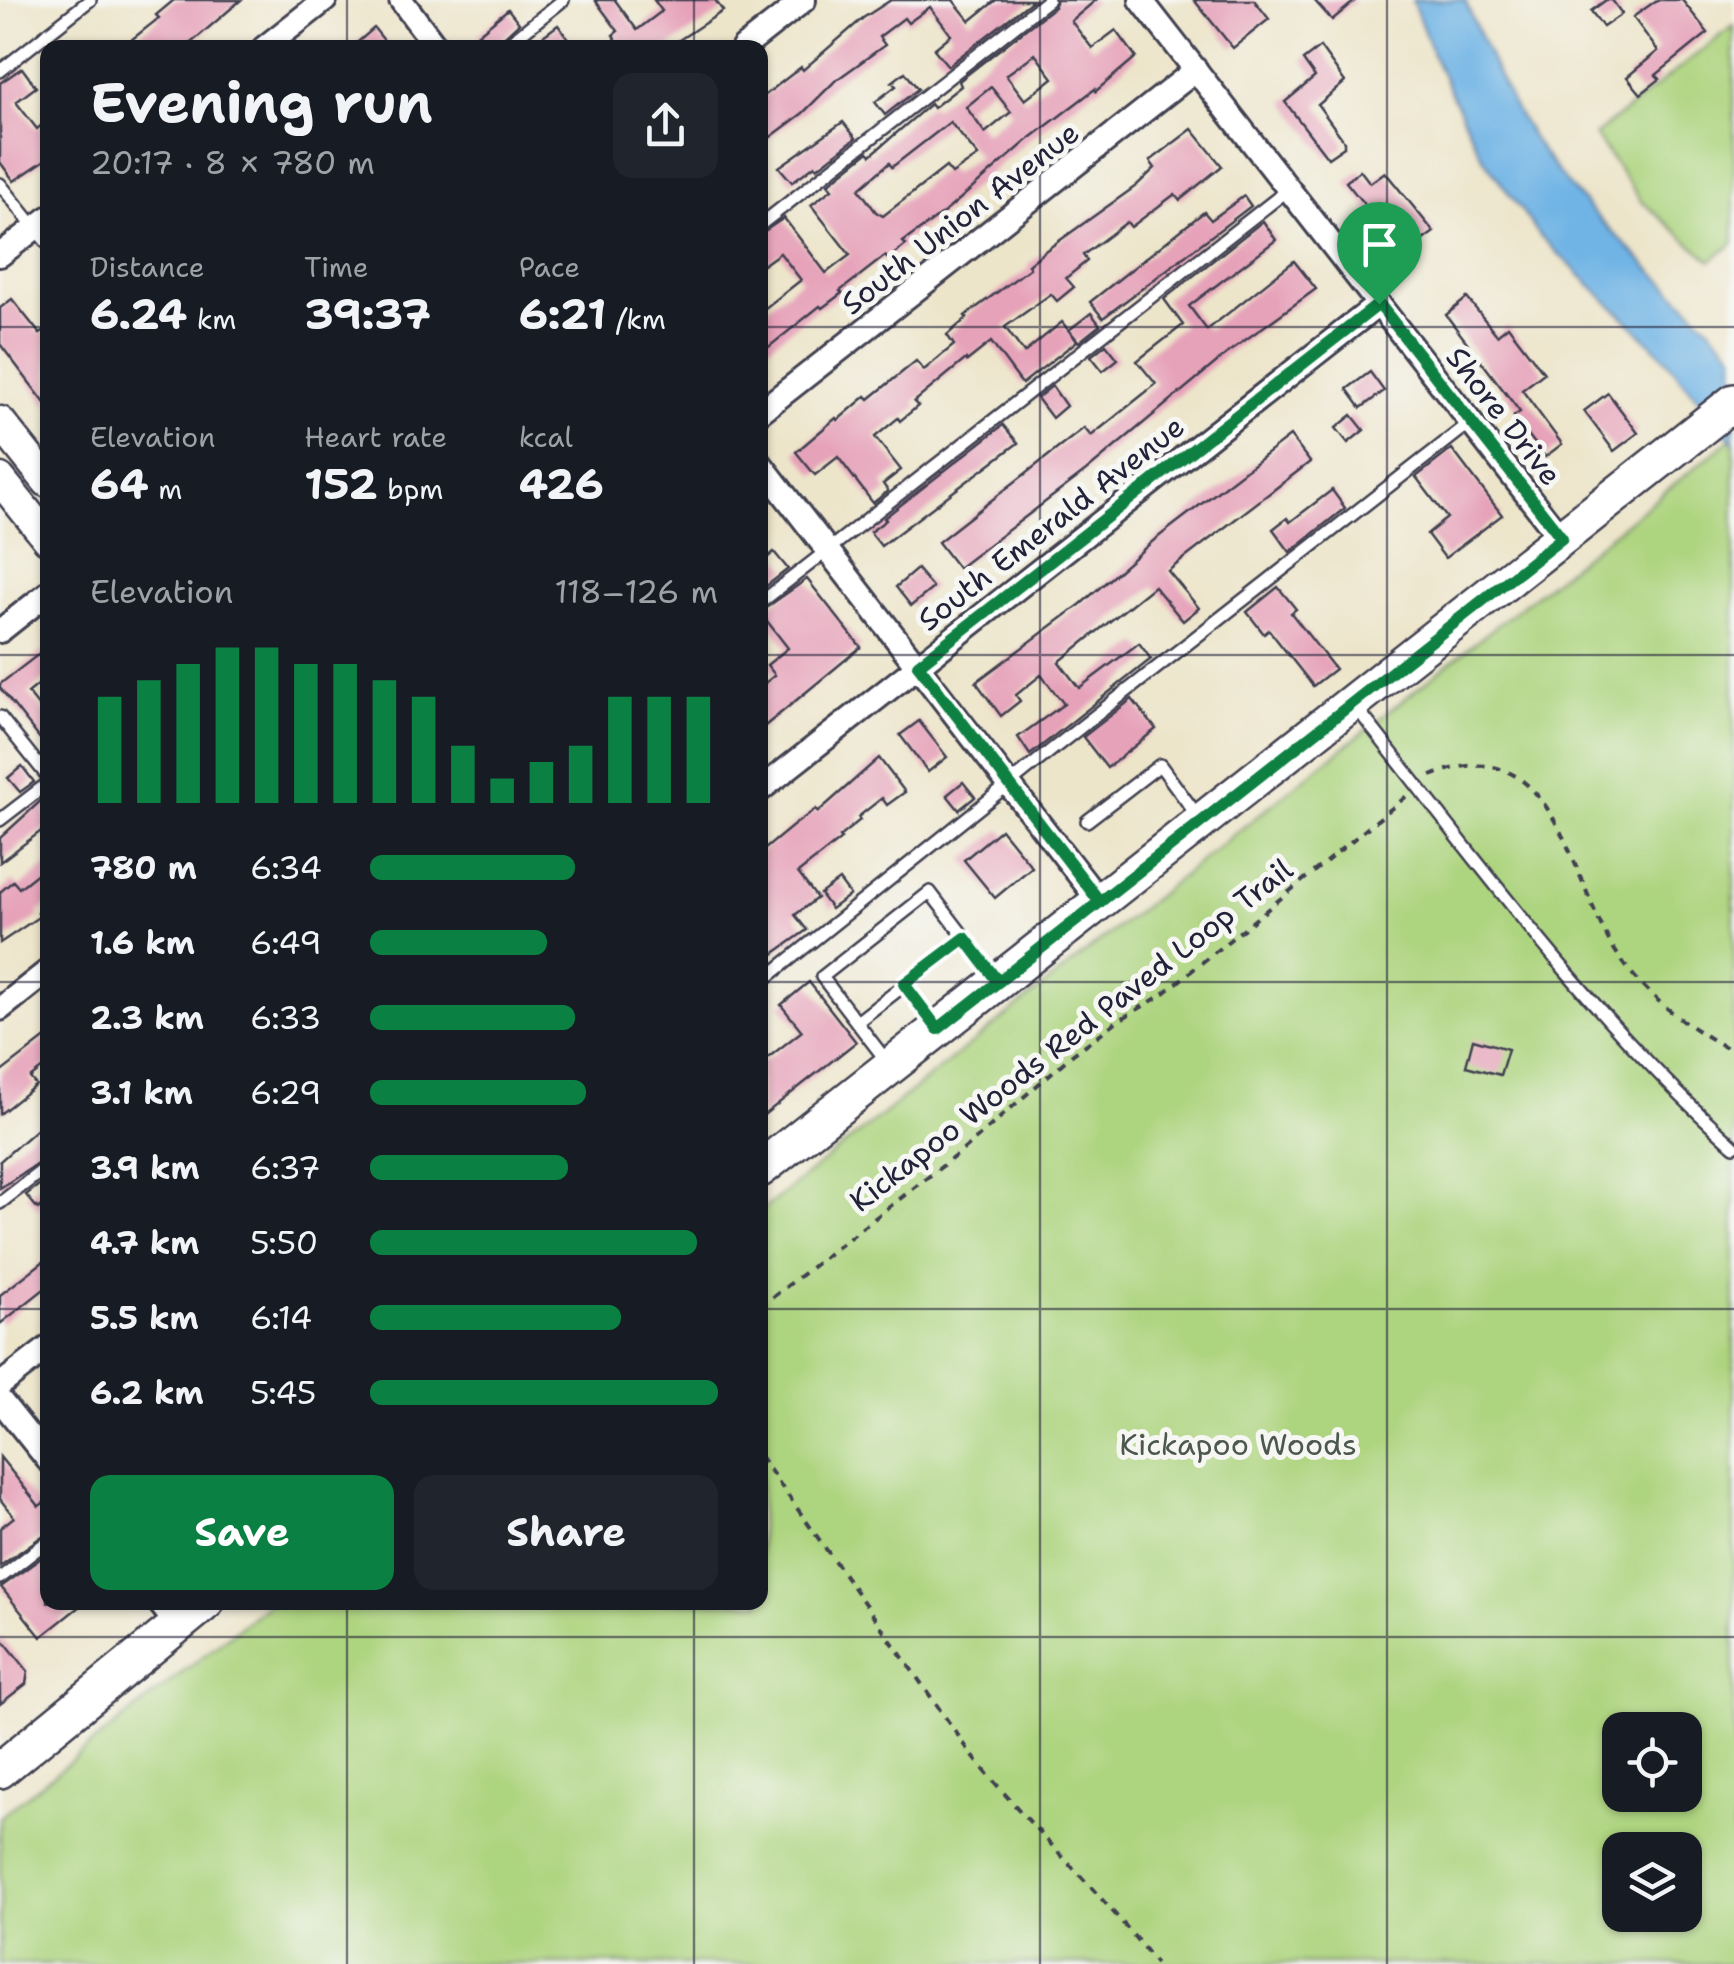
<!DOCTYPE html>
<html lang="en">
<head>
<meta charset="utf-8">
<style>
  body { margin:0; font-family:"Shantell Sans",sans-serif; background:#20242c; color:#f1f3f6; height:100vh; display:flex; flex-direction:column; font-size:38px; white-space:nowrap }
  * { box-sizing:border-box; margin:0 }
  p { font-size:32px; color:#9ea1a6 }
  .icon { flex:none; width:55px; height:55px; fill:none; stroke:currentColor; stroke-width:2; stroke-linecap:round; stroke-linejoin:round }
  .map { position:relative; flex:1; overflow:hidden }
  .drawer { position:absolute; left:40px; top:40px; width:728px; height:1570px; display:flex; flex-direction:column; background:#171b24; border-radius:20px; box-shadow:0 2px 8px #0004 }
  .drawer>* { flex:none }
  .tools { position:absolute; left:1602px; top:1712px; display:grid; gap:20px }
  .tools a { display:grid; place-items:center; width:100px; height:100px; border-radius:20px; background:#171b24; box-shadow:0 2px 8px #0004; font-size:50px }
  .pin { position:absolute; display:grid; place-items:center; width:85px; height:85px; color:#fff; margin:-102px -42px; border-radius:50% 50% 50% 0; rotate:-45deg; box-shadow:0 0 10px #0007 }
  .pin .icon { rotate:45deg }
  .round { display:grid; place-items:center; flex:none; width:105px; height:105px; border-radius:20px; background:#20242c }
  .summary { display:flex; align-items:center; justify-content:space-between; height:170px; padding:0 50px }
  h1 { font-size:55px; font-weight:700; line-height:75px }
  .stats { display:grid; grid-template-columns:repeat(3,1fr); gap:15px; height:170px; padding:10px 50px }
  .stats div { display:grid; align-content:center }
  .stats b { font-size:42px; font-weight:700 }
  .stats small { font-size:28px; font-weight:400 }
  .stats p { font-size:28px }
  .chart { height:280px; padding:20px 50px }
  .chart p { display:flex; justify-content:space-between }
  .chart svg { width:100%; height:180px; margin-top:10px; stroke:#0b8043; stroke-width:6 }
  .action { display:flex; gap:20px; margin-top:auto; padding:20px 50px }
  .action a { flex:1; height:115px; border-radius:20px; background:#0b8043; color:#fff; font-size:40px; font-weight:700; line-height:115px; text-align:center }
  .action a+a { background:#20242c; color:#f1f3f6 }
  ul { padding:0 50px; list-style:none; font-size:32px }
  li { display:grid; grid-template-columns:160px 120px 1fr; align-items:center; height:75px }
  li i { height:25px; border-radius:12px; background:#0b8043 }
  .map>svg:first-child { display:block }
  .green { fill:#add47f; stroke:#687b5d; stroke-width:2.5; fill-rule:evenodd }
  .water { fill:#6fb4e5; stroke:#486b90; stroke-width:2.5 }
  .building { fill:#e6a2b9; fill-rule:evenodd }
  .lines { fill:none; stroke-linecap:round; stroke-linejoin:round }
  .lane-casing { stroke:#403f50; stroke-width:16 }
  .street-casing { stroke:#403f50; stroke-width:28 }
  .secondary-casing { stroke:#403f50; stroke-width:35 }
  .primary-casing { stroke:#403f50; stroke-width:40 }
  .path { stroke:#403f50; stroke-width:4; stroke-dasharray:8 8; stroke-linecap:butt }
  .lane { stroke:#fff; stroke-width:11 }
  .street { stroke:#fff; stroke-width:22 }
  .secondary { stroke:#fff; stroke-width:30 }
  .primary { stroke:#fff; stroke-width:35 }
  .route-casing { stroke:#fff; stroke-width:20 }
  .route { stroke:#0b8043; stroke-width:12 }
  .grid { fill:none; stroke:#22223b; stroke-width:2.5; stroke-opacity:0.55 }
  .labels { text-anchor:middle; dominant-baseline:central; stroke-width:10; stroke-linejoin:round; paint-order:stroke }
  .street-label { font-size:30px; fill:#22223b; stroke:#f6f6f2 }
  .park-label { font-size:30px; fill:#4c574f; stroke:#f6f6f2 }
</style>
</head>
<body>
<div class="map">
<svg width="1734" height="1964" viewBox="0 0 1734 1964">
  <rect width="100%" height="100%" fill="#f6f6f2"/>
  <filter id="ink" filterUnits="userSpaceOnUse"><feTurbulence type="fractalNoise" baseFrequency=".01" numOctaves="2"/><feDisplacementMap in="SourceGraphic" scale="20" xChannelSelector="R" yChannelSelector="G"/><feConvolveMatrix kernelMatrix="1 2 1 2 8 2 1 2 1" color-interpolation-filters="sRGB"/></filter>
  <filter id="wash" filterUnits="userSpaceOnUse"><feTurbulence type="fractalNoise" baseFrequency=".0048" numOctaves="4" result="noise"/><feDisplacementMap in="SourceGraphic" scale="40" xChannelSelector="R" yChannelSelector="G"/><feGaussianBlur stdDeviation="2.25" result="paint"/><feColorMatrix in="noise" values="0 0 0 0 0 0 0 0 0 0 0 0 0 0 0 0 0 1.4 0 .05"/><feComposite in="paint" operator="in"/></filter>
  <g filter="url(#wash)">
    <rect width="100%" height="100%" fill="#ede5ca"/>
    <g class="green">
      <polygon points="1734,25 1734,243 1711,261 1641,201 1595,135"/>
      <path d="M1731,439L1734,442V1964H0V1817L270,1603L760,1602V1212ZM1620,1730H1685V1795H1620ZM1620,1850H1685V1915H1620Z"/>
    </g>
    <path class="water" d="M1412,0H1465C1484,47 1513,111 1542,152C1597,227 1673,284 1734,354V442L1659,351L1540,236L1481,155L1434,58Z"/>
    <g id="blocks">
      <g class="building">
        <polygon points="174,0 241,0 185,48 121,48 159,18 156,15"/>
        <polygon points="595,0 615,0 637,30 662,11 654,0 715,0 723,11 667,48 622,48 613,35 618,31"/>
        <polygon points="891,0 953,0 970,21 996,0 1033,0 948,66 934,49 951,35 930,7 908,23 904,18 879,37 885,45 835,81 803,113 760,145 760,99 801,67 803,70 863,18"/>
        <path d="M1057,0H1096L1071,21L1092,48L1116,30L1136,57L1096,91L1095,89L1028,140L946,211L903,242L906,245L888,259L885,256L840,291L842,293L822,308L820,306L760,354V312L801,280L780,253L760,267V234L784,218L826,273L850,255L811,205L832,189L828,184L868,152L871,155L930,104L933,108L961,86L959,81L1054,7ZM1035,54L1053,78L1025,100L1006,75ZM991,87L1011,112L985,133L966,107ZM950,122L978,156L952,174L946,167L883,216L876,212L859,189L889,163L892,167Z"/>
        <polygon points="1194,0 1254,0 1269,19 1233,48"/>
        <polygon points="1314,0 1356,0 1332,20"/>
        <polygon points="1606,0 1612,0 1622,14 1603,27 1591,11"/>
        <polygon points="1657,0 1682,0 1708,33 1656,75 1660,79 1641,94 1627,77 1658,51 1633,17"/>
        <polygon points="508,9 519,23 492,48 487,48 477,35"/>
        <polygon points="558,25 575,48 527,48"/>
        <polygon points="374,28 390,48 351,48"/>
        <polygon points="1320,47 1345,82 1318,105 1344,141 1344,147 1328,158 1285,102 1315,77 1303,60"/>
        <polygon points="22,68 36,87 16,102 37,129 48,120 48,158 14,181 0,162 0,83"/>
        <polygon points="905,72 918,89 885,115 875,102 896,86 892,82"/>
        <polygon points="843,122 856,138 817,168 815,165 792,182 779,167"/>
        <polygon points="1192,129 1222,166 1180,200 1175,194 1131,227 1127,222 1083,255 1087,261 1066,278 1074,287 1057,301 1051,294 1005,327 1024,353 1062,322 1077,341 1022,384 991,342 967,361 966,359 914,402 918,406 900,421 898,418 875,437 901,470 883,484 888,491 873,503 838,457 815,475 796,452 836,418 838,420 866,396 869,399 916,361 924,370 954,345 947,335 967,318 965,316 1030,268 1028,265 1045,251 1136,186 1155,168 1150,161"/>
        <polygon points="1360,170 1370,183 1385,172 1434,232 1408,251 1399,239 1391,245 1377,226 1380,224 1346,182"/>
        <polygon points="1244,196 1251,206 1103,318 1090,302 1204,212 1211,220"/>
        <polygon points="1263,221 1276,240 1189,306 1207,330 1294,261 1316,289 1230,351 1086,471 958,568 938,542 1084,428 1091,436 1156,384 1137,361 1183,325 1164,299"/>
        <polygon points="1467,298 1497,335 1508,326 1544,373 1522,390 1562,444 1545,457 1514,416 1520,412 1446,315"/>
        <polygon points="12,299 40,334 48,329 48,407 0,344 0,308"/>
        <polygon points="1091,313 1100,325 1079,342 1069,330"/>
        <polygon points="1106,344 1118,359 1103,371 1091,356"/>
        <polygon points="1370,372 1384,391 1361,408 1347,389"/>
        <polygon points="1052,386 1066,406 1052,418 1037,398"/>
        <polygon points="1608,393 1638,433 1614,451 1584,411"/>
        <polygon points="1352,415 1364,430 1348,443 1336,428"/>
        <polygon points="1003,425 1018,443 881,546 870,532 886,520 884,518"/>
        <polygon points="1290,436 1310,462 1168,571 1199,608 1183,621 1154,586 1059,662 1079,688 1139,643 1151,659 1030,755 1018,737 1064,704 1041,675 1016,695 1020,701 1001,716 976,682 1081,604 1153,541"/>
        <polygon points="1452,449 1502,515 1445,558 1427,534 1447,518 1416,477"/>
        <polygon points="1332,490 1345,508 1290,552 1273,529 1287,518 1290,522"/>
        <polygon points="774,552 788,569 760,591 760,564"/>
        <polygon points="917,569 933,588 911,606 896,587"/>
        <polygon points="807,579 861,647 760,730 760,687 775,675 767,665 788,648 760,612"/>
        <polygon points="1278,587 1296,609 1291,613 1335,669 1313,686 1269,630 1264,634 1247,612"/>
        <polygon points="48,647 48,677 28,693 48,718 48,749 0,688 0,684"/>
        <polygon points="1132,699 1156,729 1107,768 1083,737"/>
        <polygon points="919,721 947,757 928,772 900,735"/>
        <polygon points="879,758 905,792 887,805 882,798 858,817 860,820 839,837 841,839 798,873 817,898 795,915 807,930 766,959 760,950 760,853 794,825 816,809 818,812"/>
        <polygon points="22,766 34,782 20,792 8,778"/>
        <polygon points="963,782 975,797 959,810 947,795"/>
        <polygon points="46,796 48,826 0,862 0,838"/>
        <polygon points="1001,829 1032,867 995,898 964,860"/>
        <polygon points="48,865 48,905 38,913 40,916 0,943 0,892 13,881 19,888"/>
        <polygon points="839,880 850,895 831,909 820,894"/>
        <polygon points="809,982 856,1042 760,1118 760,1064 802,1031 781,1005"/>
        <polygon points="48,1036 48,1064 30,1078 36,1085 0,1114 0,1073"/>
        <polygon points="1473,1039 1508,1049 1500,1075 1466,1066"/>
        <polygon points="48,1119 48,1157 0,1188 0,1161"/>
        <polygon points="48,1178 48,1202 38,1209 26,1195"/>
        <polygon points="48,1258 48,1286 0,1324 0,1295"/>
        <polygon points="0,1457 39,1506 48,1500 48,1532 0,1566 0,1528 14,1517 0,1499"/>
        <polygon points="48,1553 48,1602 85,1602 41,1637 1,1587"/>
        <polygon points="0,1636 28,1671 26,1684 0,1704"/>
      </g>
    </g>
  </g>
  <g filter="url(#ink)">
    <use href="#blocks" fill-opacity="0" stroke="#403f50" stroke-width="2.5"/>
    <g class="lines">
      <g class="lane-casing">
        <g id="lane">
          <polyline points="503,48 563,0"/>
          <polyline points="0,71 90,0"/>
          <polyline points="0,184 48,244"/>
          <polyline points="760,225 1048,0"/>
          <polyline points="760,603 1289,189"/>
          <path d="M1355,706C1474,857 1590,1017 1734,1146"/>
          <polyline points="0,717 48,777"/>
          <polyline points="0,820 48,783"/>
          <polyline points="1087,821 1160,765 1199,818"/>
          <polyline points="760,983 1054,748 1471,422"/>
          <polyline points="904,985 935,1025"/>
          <polyline points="857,1022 965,938"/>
          <polyline points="888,1063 822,977 930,892 994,976"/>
          <polyline points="0,1203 48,1166"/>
          <polyline points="0,1578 48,1541"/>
        </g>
      </g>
      <g class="street-casing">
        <g id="street">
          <polyline points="401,0 437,48"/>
          <polyline points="1141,0 1561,538"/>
          <polyline points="264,48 325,0"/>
          <polyline points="743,48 804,0"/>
          <polyline points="0,255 48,218"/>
          <polyline points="760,412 1196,70"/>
          <polyline points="760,463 1100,902"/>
          <polyline points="0,631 48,593"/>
          <polyline points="760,790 1379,304"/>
          <polyline points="0,1009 48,971"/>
          <polyline points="0,1385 48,1348"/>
          <polyline points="0,1400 48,1460"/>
          <polyline points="159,1602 177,1625"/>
        </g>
      </g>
      <g class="secondary-casing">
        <g id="secondary">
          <polyline points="0,422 48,482"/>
          <polyline points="0,479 48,539"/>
        </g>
      </g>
      <g class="primary-casing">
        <g id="primary">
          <polyline points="760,1169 1734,402"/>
          <polyline points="0,1770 206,1602"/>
        </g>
      </g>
      <g class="path">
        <path d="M1431,776C1555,724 1568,876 1614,949C1644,996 1686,1026 1734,1052"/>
        <polyline points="760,1307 963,1150 1072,1055 1116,1022 1162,995 1408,795"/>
        <path d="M760,1456L972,1755C1030,1828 1100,1890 1156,1964"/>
      </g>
      <use href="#lane" class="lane"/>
      <use href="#street" class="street"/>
      <use href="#secondary" class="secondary"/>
      <use href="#primary" class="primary"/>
    </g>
  </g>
  <g class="lines" filter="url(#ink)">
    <g class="route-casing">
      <polyline id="route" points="1379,304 918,665 1100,902 938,1029 904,984 965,938 998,982 1562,538 1379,304"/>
    </g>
    <use href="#route" class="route"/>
  </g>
  <path class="grid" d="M347,0V48M694,0V48M1040,0V1964M1387,0V1964M0,327H48M760,327H1734M0,655H48M760,655H1734M0,982H48M760,982H1734M0,1309H48M760,1309H1734M347,1602V1964M694,1602V1964M0,1637H1734"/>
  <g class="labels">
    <g class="street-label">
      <text transform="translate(960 218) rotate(-38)">South Union Avenue</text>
      <text transform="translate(1504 416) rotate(52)">Shore Drive</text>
      <text transform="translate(1051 523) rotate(-38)">South Emerald Avenue</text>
      <text transform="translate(1071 1035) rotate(-38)">Kickapoo Woods Red Paved Loop Trail</text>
    </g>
    <g class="park-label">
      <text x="1238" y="1444">Kickapoo Woods</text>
    </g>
  </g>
</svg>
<div class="tools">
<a><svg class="icon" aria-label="locate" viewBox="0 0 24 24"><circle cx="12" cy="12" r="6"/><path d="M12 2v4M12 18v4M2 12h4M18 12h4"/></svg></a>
<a><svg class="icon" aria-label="layers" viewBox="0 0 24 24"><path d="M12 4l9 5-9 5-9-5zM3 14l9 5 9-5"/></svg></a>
</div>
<div class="pin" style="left:1379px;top:304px;background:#1e9e55"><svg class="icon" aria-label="arrive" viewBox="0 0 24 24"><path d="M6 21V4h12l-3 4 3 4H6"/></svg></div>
<section class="drawer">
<div class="summary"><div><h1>Evening run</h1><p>20:17 · 8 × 780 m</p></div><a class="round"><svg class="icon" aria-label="share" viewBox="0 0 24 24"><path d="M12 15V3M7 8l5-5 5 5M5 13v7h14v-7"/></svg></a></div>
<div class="stats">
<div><p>Distance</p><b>6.24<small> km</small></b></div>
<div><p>Time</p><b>39:37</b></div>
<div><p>Pace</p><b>6:21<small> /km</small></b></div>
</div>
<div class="stats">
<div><p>Elevation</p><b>64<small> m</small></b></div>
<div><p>Heart rate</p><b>152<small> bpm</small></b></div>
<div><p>kcal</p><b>426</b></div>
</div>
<div class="chart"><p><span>Elevation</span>118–126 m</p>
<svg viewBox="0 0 160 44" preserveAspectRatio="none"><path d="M5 44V18M15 44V14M25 44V10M35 44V6M45 44V6M55 44V10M65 44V10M75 44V14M85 44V18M95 44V30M105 44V38M115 44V34M125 44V30M135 44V18M145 44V18M155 44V18"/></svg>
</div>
<ul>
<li><b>780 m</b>6:34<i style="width:59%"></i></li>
<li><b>1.6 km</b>6:49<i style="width:51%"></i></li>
<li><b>2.3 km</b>6:33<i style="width:59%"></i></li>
<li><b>3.1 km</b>6:29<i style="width:62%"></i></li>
<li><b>3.9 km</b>6:37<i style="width:57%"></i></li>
<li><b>4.7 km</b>5:50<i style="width:94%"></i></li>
<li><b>5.5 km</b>6:14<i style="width:72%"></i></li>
<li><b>6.2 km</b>5:45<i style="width:100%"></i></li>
</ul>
<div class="action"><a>Save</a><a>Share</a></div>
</section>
</div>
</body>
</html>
